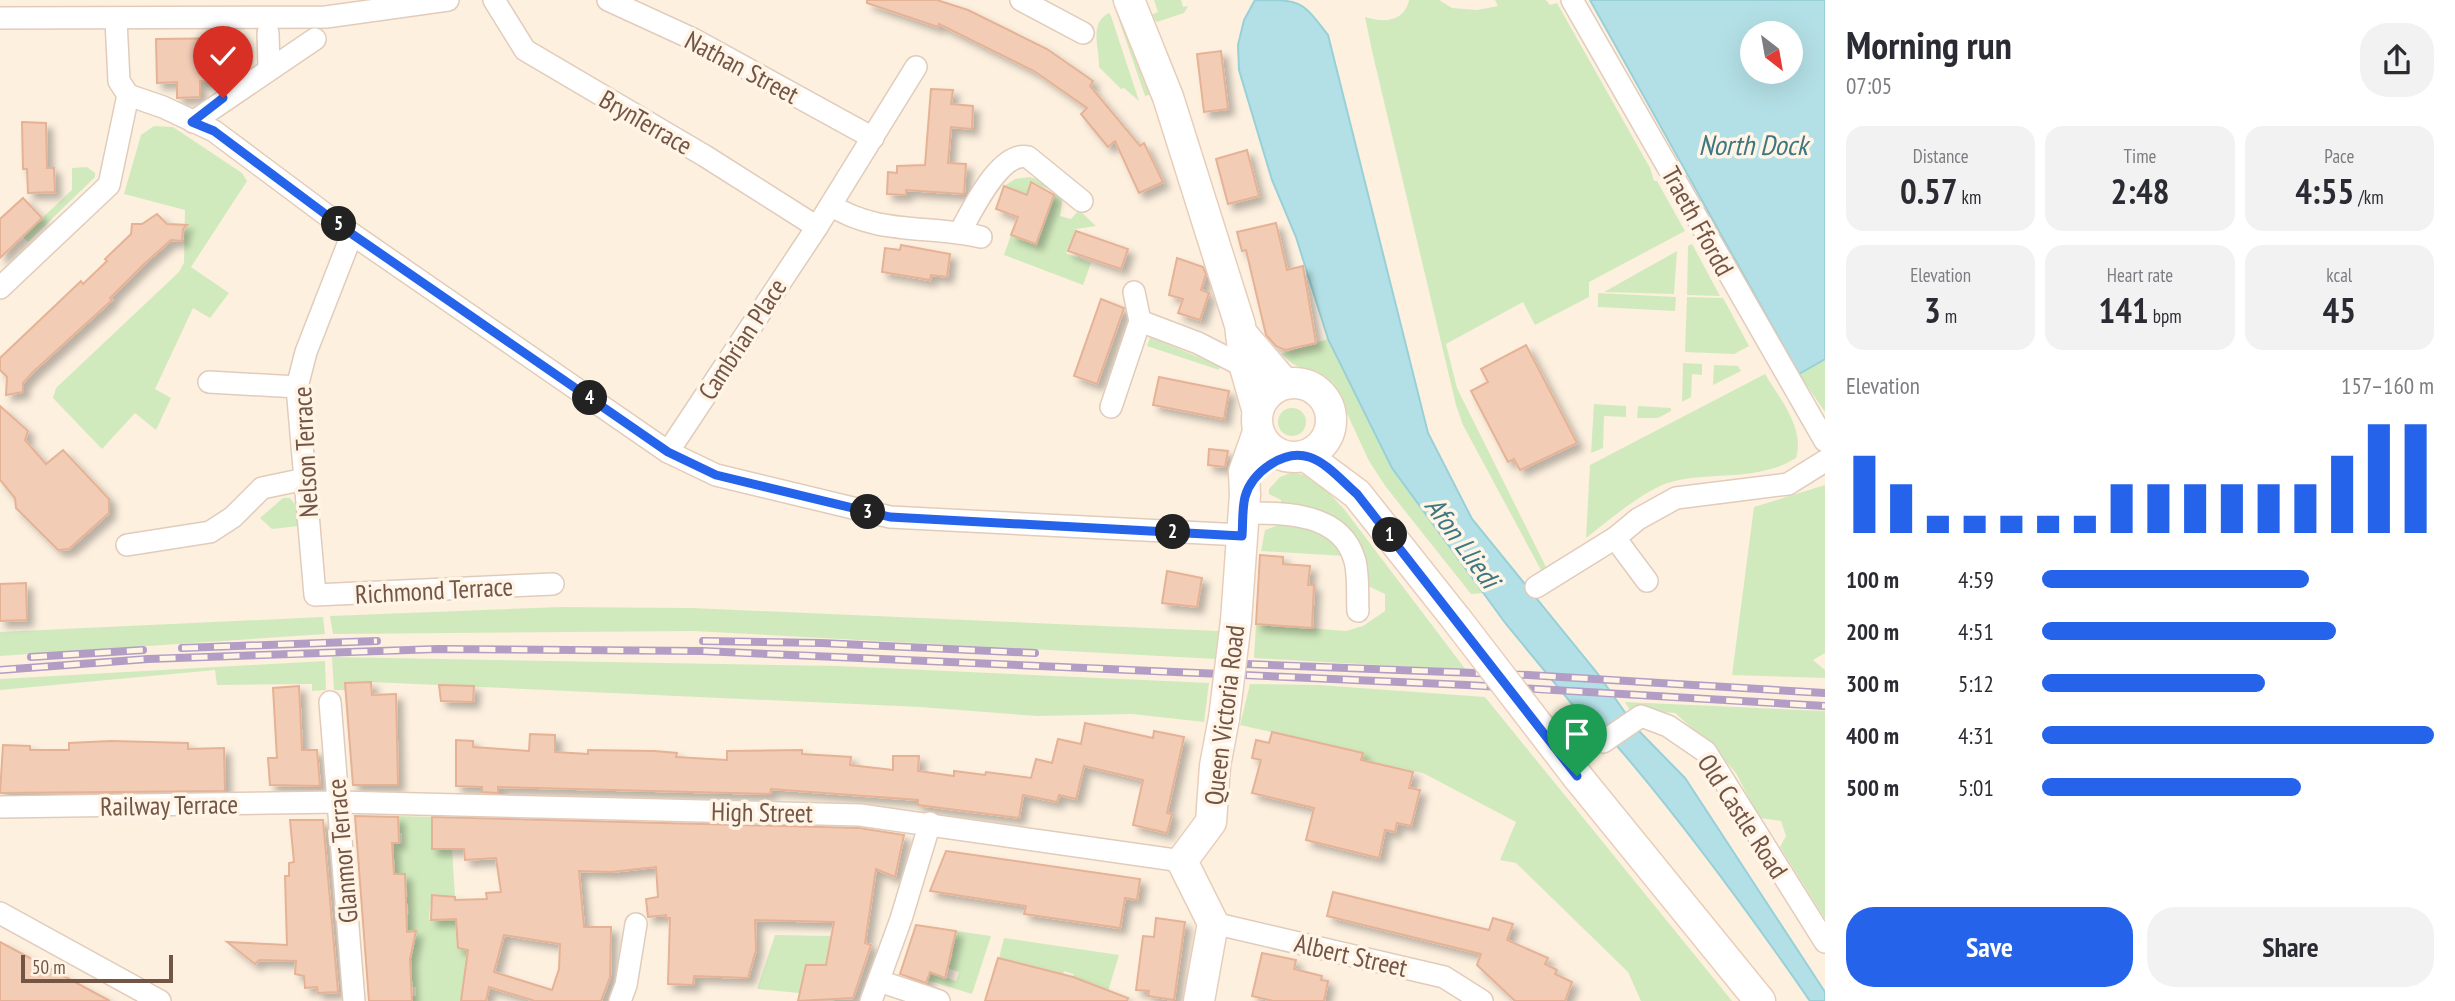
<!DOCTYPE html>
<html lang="en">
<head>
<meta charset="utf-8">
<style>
  body { margin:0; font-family:"PT Sans Narrow",sans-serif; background:#f2f2f3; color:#2b2b33; height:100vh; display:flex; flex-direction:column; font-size:26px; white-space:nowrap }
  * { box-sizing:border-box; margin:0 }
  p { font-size:23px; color:#7c7c81 }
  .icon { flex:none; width:38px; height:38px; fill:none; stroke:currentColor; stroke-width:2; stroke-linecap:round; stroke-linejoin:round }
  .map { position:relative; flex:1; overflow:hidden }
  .drawer { display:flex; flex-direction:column; background:#fff; width:630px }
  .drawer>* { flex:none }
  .needle { width:46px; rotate:149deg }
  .fabs { position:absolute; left:1740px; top:21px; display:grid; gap:14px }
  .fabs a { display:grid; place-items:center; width:63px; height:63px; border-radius:50%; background:#fff; box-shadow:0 7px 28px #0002; font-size:35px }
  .scale { position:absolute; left:21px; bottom:18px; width:152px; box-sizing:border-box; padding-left:7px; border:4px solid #735546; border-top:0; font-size:19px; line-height:24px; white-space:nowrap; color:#735546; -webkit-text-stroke:5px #fff4e5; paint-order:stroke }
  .pin { position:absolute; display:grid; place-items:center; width:60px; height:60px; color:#fff; margin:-72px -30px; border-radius:50% 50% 50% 0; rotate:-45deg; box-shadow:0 0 7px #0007 }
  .pin .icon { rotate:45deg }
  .km { position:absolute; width:35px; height:35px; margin:-18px; border-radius:50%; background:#222; color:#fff; font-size:19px; line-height:35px; text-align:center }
  .round { display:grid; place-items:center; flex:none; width:74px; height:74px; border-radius:28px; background:#f2f2f3 }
  .summary { display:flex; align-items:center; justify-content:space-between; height:119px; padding:0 21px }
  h1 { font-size:38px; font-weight:600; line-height:52px }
  .metrics { display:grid; grid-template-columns:repeat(3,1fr); gap:10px; height:119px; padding:7px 21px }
  .metrics div { display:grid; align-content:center; border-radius:18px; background:#f2f2f3; text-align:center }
  .metrics b { font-size:35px; font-weight:600 }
  .metrics small { font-size:19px; font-weight:400 }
  .metrics p { font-size:19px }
  .chart { height:196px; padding:14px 21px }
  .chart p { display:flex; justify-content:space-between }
  .chart svg { width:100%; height:126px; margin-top:7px; stroke:#2563eb; stroke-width:6 }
  .primary-button { display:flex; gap:14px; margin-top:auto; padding:14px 21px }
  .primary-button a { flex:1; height:80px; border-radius:28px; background:#2563eb; color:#fff; font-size:28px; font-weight:600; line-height:80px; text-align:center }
  .primary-button a+a { background:#f2f2f3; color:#2b2b33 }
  ul { padding:0 21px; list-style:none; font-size:23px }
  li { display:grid; grid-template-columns:112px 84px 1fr; align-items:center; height:52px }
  li i { height:18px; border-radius:9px; background:#2563eb }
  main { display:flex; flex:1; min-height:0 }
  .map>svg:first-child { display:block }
  .green { fill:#d1eabd }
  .water { fill:#b3e0e6; stroke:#99d0d8; stroke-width:2; fill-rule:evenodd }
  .building { fill:#f3ccb6; stroke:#e6b295; stroke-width:2; fill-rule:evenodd; filter:url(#shadow) }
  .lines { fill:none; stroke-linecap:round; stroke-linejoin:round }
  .street-casing { stroke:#e1ccbb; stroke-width:24 }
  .secondary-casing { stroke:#e8ceba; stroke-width:33 }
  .street { stroke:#fff; stroke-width:21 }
  .secondary { stroke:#fff; stroke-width:30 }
  .rail-casing { stroke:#b29ec5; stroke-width:8 }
  .rail { stroke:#fff4e5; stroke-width:5; stroke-dasharray:16; stroke-linecap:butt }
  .secondary-bridge-casing { stroke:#e8ceba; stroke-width:33; stroke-linecap:butt }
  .secondary-bridge { stroke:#fff; stroke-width:30 }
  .route-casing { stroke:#fff; stroke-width:14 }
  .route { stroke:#2563eb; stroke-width:9 }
  .labels { text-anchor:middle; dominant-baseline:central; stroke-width:7; stroke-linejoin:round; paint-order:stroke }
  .street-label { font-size:26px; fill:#735546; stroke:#fff4e5 }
  .water-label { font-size:28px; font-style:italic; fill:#3d7781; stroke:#fff4e5 }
</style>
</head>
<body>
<main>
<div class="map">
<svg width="1825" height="1001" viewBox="0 0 1825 1001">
  <defs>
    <filter id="shadow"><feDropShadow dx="6" dy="6" stdDeviation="3.5" flood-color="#0004"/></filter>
  </defs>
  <rect width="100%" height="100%" fill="#fdf0df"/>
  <g class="green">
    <polygon points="1112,0 1116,0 1153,94 1145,96"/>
    <polygon points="1154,0 1181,0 1183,7 1188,6 1184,13 1157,22 1151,15 1158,12"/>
    <path d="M1409,0H1439L1452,8L1477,10L1498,6L1495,0H1546L1550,5L1557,3L1650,168L1654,181H1657L1685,231L1589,282V297L1535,325L1523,302L1446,344L1457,388L1546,567L1541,570L1463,425L1456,405L1372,51L1365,17C1384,23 1404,22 1409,0Z"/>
    <path d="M1109,13L1111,16L1139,101L1124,88L1121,89L1099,67C1100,49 1088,23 1109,13Z"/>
    <polygon points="154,126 173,127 242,173 247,181 191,267 229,293 210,318 193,308 155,389 171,398 156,430 135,413 102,449 53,398 56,388 179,272 184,263 185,210 124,194 141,135"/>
    <polygon points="87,167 95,173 95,177 28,242 23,237 25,234 72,190 72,168"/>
    <polygon points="1030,177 1058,186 1063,196 1060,216 1071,219 1079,210 1096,226 1076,229 1066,253 1091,263 1083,285 1004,255 1011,235 1036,243 1056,192 1032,182 1027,195 1004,186 1015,179"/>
    <polygon points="1692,244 1720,296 1687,295 1688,246"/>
    <polygon points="1677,251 1674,294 1604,292"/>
    <polygon points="1598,293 1676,297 1675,311 1598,307"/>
    <polygon points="1687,297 1723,298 1749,346 1734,354 1685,352"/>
    <polygon points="1150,337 1220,366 1219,370 1147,346"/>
    <polygon points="1328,339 1392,468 1483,593 1471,594 1386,487 1369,461 1333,383 1293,364 1281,354"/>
    <polygon points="1825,359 1825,412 1799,374"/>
    <polygon points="1683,363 1702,364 1702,375 1692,374 1691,397 1682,402"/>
    <polygon points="1714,365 1738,366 1741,371 1713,385"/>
    <path d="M1765,374C1780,399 1805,428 1796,458C1758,482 1714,471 1671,482C1645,489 1608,521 1586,538L1590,465Z"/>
    <polygon points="1594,404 1626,406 1626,417 1604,416 1603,448 1591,453"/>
    <polygon points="1638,406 1671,408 1671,411 1658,418 1637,418"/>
    <circle cx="1292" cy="422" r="14"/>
    <path d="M1293,472L1315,478L1344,509L1466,670L1254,658L1256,624L1346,631L1363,626L1385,611V594L1366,585C1344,532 1346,508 1281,504V500L1269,494V489L1280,477Z"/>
    <polygon points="1825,485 1825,653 1813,660 1825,670 1825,678 1732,675 1754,507"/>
    <polygon points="283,498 290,498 295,504 298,526 272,529 260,518"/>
    <path d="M1276,522C1309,528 1323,529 1345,556L1261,551L1265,530L1276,526Z"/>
    <polygon points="561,607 691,608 1219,631 1216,659 694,631 333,634 330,616"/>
    <polygon points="323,617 325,634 0,656 0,632"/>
    <polygon points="332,657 838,666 1209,683 1204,722 1132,714 1037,716 920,707 371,682 346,683 346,690 334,690"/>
    <polygon points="325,661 326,690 312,691 312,684 217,685 215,670 0,690 0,679"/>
    <polygon points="1250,684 1319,685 1485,697 1732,1001 1641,1001 1628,972 1516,863 1500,860 1516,822 1423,773 1361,760 1362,753 1240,725"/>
    <polygon points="1625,702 1825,711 1825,919 1780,847 1786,836 1781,821 1759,818 1736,773 1712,746 1675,713 1630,710"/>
    <polygon points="398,816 432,817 432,849 452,849 455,897 435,896 434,905 430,905 429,920 456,919 498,957 465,971 462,1001 402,1001 402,996 416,996 416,987 400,986 388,916 409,914 408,904 386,899 408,897 407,889 400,887 404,874 383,874 389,843 402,843 402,833 377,833 398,827"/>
    <polygon points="956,931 991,936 972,994 927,980 930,972 956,981 959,972 931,963 933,957 950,963 953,954 936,948 938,940 953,943"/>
    <polygon points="775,935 832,936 826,965 806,965 799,993 757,989"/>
    <polygon points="1004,938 1119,955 1105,1001 1065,1001 1074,974 1064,971 1054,1000 1056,973 1047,970 1039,996 1026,966 999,958"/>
  </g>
  <g class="water">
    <path d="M1255,0C1302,0 1301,0 1328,35L1428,433L1472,519L1598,674L1636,728L1685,778L1825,992V1001H1810C1747,910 1683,822 1611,739L1600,738L1506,624L1392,468L1328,339L1296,237L1272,180L1239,70L1238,45L1244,20Z"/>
    <path d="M1590,0H1825V359L1799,374ZM1790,33V72H1752V33Z"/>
  </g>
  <g class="building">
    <polygon points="867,0 937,0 968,10 1047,49 1093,81 1090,86 1140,146 1144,143 1163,182 1139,193 1115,141 1108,147 1081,114 1087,108 1034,71 939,24 938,27 867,3"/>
    <polygon points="243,38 244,66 235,66 236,77 232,80 200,81 200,97 177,98 177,82 157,83 156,39"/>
    <polygon points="1221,51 1228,109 1204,112 1197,54"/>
    <polygon points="931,89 953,90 951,104 973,106 972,129 951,127 948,163 966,164 964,194 906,190 906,195 887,194 888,172 897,173 897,166 925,165"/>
    <polygon points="22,122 46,123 47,168 54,168 55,192 28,193 27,169 23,169"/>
    <polygon points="1247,150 1259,196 1228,204 1216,159"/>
    <polygon points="1031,182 1054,195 1036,244 1011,235 1018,217 996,209 1004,186 1027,195"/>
    <polygon points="23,198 42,218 0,258 0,219"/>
    <polygon points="157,214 167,224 187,225 183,229 182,241 171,240 144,264 110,298 112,300 33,372 23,383 23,392 6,395 7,377 0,370 0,358 81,281 83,284 107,261 105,259 131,234 132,224 142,224"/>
    <polygon points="1276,223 1287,270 1303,266 1316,343 1285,350 1276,346 1266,335 1246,250 1242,251 1237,232"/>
    <polygon points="1076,231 1128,249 1121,269 1068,251"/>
    <polygon points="901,245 950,254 947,277 931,275 930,280 882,272 885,248 900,250"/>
    <polygon points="1177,258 1203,267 1206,274 1201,290 1209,293 1200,320 1178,313 1183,299 1169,295"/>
    <polygon points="1101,299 1124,308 1097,384 1074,376"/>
    <polygon points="1526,345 1577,443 1520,470 1514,459 1508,462 1471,391 1488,382 1481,369"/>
    <polygon points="1159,377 1229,391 1224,419 1153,405"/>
    <polygon points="0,406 28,431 25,440 46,464 63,450 109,499 109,513 69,549 58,550 16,508 15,498 0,480"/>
    <polygon points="1209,449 1228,451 1225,467 1208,465"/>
    <polygon points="1260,555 1283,557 1283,564 1310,566 1308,585 1314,585 1312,628 1256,624"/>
    <polygon points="1167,571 1202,578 1197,607 1162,603"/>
    <polygon points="26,583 27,620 0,621 0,584"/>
    <polygon points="371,682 372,695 396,694 398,785 353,785 345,683"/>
    <polygon points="439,685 474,686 473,702 441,701"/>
    <polygon points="299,686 302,750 317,750 320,786 270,785 268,758 277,758 273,688"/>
    <polygon points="1085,723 1153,738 1154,731 1184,737 1167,813 1172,814 1167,833 1133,825 1143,780 1084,766 1076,799 1059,795 1057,802 1023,795 1019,818 918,805 918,800 771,789 770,794 498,787 498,793 482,792 482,787 456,786 456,740 473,741 473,747 529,751 530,734 555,735 555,752 588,754 588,750 654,751 677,753 676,757 727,760 727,751 802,750 802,754 851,757 850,765 893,770 893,756 919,756 918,771 954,776 954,771 985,775 986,772 1031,778 1036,759 1052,763 1058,739 1081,744"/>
    <polygon points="1272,732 1363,753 1361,760 1413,772 1409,788 1420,790 1411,826 1397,823 1395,832 1385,830 1379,858 1306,840 1314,808 1252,793 1261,760 1252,758 1256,740 1269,743"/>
    <polygon points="111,741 188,743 188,749 224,748 225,791 0,793 3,745 30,746 30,750 69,750 69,743"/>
    <polygon points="355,816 398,817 399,843 392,843 394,874 405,874 407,932 416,931 410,959 412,1001 369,1001"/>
    <path d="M432,817L859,828L904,835L895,877L876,869L865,943L871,945L853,998L798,1001L806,965H826L834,922L755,920L756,950L748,978L694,976L693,985L668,984L670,918H666V915L648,917L646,899L658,897L656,867L611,872L579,871L584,927H611L610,977L601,1001H535L489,987L486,1001H461L468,950L458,948L456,919L431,920L432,895L455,897V900L487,899L486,893L501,892L496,858L465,860L464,849H432ZM504,935L560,944L559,969L552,990L494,972Z"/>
    <polygon points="290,820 323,820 338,992 318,993 317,987 305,988 304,976 295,974 296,961 259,960 255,964 227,942 287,945 285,876 289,876 289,863 294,862"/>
    <polygon points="946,851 1140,879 1137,900 1125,898 1120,928 1024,914 1026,906 930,891"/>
    <polygon points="1333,892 1489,930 1493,918 1513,924 1507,940 1548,958 1545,964 1557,970 1555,974 1572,982 1565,1001 1515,1001 1477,965 1481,954 1327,916"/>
    <polygon points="1156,918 1185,922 1174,1000 1148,996 1149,991 1136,990 1143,936 1154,937"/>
    <polygon points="916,925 956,931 945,978 930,972 926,983 900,974"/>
    <polygon points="0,942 60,974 110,1001 0,1001"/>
    <polygon points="1262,953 1296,960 1294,969 1322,976 1321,980 1328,981 1324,1001 1273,1001 1252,996"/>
    <polygon points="998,958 1073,977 1128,998 1127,1001 985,1001"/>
  </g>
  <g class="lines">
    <g class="street-casing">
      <g id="street">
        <polyline points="494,0 525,50 705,156 817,227"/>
        <polyline points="608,0 693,39 873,138"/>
        <polyline points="1021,0 1083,33"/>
        <polyline points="1572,0 1825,441"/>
        <polyline points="0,18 326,17 448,0"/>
        <polyline points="268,33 269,68"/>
        <polyline points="128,95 163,107 214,131 352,234 668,452 716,475 890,517 1242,535"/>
        <polyline points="193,122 315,39"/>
        <path d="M831,205C876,235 930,225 981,237"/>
        <path d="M960,232C972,211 1000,150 1028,157L1082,201"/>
        <polyline points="352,234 306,352 297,387 315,595 553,584"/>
        <polyline points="0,288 109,185 128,95 119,81 116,20"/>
        <polyline points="1140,321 1198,343 1245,367"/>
        <polyline points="209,382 297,387"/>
        <polyline points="1111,407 1140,321 1134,292"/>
        <polyline points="668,452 817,227 916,67"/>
        <path d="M1244,513C1285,513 1342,512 1355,561C1359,577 1357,595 1358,611"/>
        <polyline points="127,545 210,532 233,517 262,488 305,479"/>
        <polyline points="1647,581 1615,538 1638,519 1676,498 1788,484 1825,461"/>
        <polyline points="1536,587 1615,538"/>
        <polyline points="330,702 354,1001"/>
        <polyline points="1603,742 1641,716 1668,726 1706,752 1825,942"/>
        <polyline points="0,807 338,802 860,815 1182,861"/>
        <polyline points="0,913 160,1001"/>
        <polyline points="1213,923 1444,977 1482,1001"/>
        <polyline points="879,981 939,1001"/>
        <polyline points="620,1001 626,985 636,924"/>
        <polyline points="871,1001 901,919 930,823"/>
      </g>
    </g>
    <g class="secondary-casing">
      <g id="secondary">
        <polyline points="1129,0 1168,97 1240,325 1245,367 1257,409"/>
        <polyline points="1243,335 1284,383"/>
        <circle cx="1294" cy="420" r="37"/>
        <polyline points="1306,456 1357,494 1457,620"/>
        <polyline points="1236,621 1245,495 1244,472 1258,432"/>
        <polyline points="1577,776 1760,1001"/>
        <polyline points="1199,1001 1213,923 1182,861 1211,822 1215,766 1224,718"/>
      </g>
    </g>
    <use href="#street" class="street"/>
    <use href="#secondary" class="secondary"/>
    <g class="rail-casing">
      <g id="rail">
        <polyline points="703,641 821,643 1035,653"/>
        <polyline points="182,648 377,641"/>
        <polyline points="31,657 143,650"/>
        <polyline points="1220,663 1528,675 1825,693"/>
        <polyline points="0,670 148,659 438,649 702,651 1467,685 1825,706"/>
      </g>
    </g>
    <use href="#rail" class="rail"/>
    <g class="secondary-bridge-casing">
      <g id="secondary-bridge">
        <polyline points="1457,620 1577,776"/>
        <polyline points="1224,718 1236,621"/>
      </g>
    </g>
    <use href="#secondary-bridge" class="secondary-bridge"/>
  </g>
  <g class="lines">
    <g class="route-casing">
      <path id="route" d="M223,98L192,122L214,131L352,234L668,452L716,475L890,517L1242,536C1243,523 1242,509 1245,497C1252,472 1284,449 1309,457C1326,462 1343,482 1357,494L1577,776"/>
    </g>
    <use href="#route" class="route"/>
  </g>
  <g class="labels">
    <g class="street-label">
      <text transform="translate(742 67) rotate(28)">Nathan Street</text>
      <text transform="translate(646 122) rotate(30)">BrynTerrace</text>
      <text transform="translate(1698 221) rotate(61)">Traeth Ffordd</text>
      <text transform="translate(742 339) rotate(-57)">Cambrian Place</text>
      <text transform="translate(305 452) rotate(-93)">Nelson Terrace</text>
      <text transform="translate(434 590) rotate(-3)">Richmond Terrace</text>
      <text transform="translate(1224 715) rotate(-83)">Queen Victoria Road</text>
      <text transform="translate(169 805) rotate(-1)">Railway Terrace</text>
      <text transform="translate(762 812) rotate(1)">High Street</text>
      <text transform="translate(1743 816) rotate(57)">Old Castle Road</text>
      <text transform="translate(342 851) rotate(-95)">Glanmor Terrace</text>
      <text transform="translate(1351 955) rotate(13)">Albert Street</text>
    </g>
    <g class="water-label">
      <text x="1753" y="144">North Dock</text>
      <text transform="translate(1463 542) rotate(54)">Afon Lliedi</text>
    </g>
  </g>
</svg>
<div class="fabs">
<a><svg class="needle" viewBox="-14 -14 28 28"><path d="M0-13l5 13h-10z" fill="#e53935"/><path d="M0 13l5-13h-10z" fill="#7c7c81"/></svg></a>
</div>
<div class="scale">50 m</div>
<div class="pin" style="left:1577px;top:776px;background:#1e9e55"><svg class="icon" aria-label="arrive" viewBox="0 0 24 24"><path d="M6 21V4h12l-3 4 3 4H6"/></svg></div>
<div class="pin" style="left:223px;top:98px;background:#d93025"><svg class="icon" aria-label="check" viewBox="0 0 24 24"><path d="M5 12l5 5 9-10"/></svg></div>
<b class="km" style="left:1390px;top:535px">1</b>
<b class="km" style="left:1173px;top:532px">2</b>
<b class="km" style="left:868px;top:512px">3</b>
<b class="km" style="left:590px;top:398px">4</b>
<b class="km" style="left:339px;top:224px">5</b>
</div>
<section class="drawer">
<div class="summary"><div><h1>Morning run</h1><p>07:05</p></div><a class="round"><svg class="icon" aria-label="share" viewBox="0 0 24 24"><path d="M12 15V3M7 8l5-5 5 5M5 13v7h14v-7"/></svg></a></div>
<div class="metrics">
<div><p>Distance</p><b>0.57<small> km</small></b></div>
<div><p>Time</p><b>2:48</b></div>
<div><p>Pace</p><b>4:55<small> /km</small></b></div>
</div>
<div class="metrics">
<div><p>Elevation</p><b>3<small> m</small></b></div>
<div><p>Heart rate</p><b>141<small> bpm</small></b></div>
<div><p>kcal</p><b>45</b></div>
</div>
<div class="chart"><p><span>Elevation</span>157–160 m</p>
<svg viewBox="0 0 160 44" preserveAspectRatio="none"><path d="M5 44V17M15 44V27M25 44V38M35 44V38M45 44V38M55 44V38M65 44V38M75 44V27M85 44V27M95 44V27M105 44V27M115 44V27M125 44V27M135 44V17M145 44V6M155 44V6"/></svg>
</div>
<ul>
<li><b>100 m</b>4:59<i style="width:68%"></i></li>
<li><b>200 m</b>4:51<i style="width:75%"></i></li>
<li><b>300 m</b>5:12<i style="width:57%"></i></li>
<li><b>400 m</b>4:31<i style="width:100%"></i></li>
<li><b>500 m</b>5:01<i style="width:66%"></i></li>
</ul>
<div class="primary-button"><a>Save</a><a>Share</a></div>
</section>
</main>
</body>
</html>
